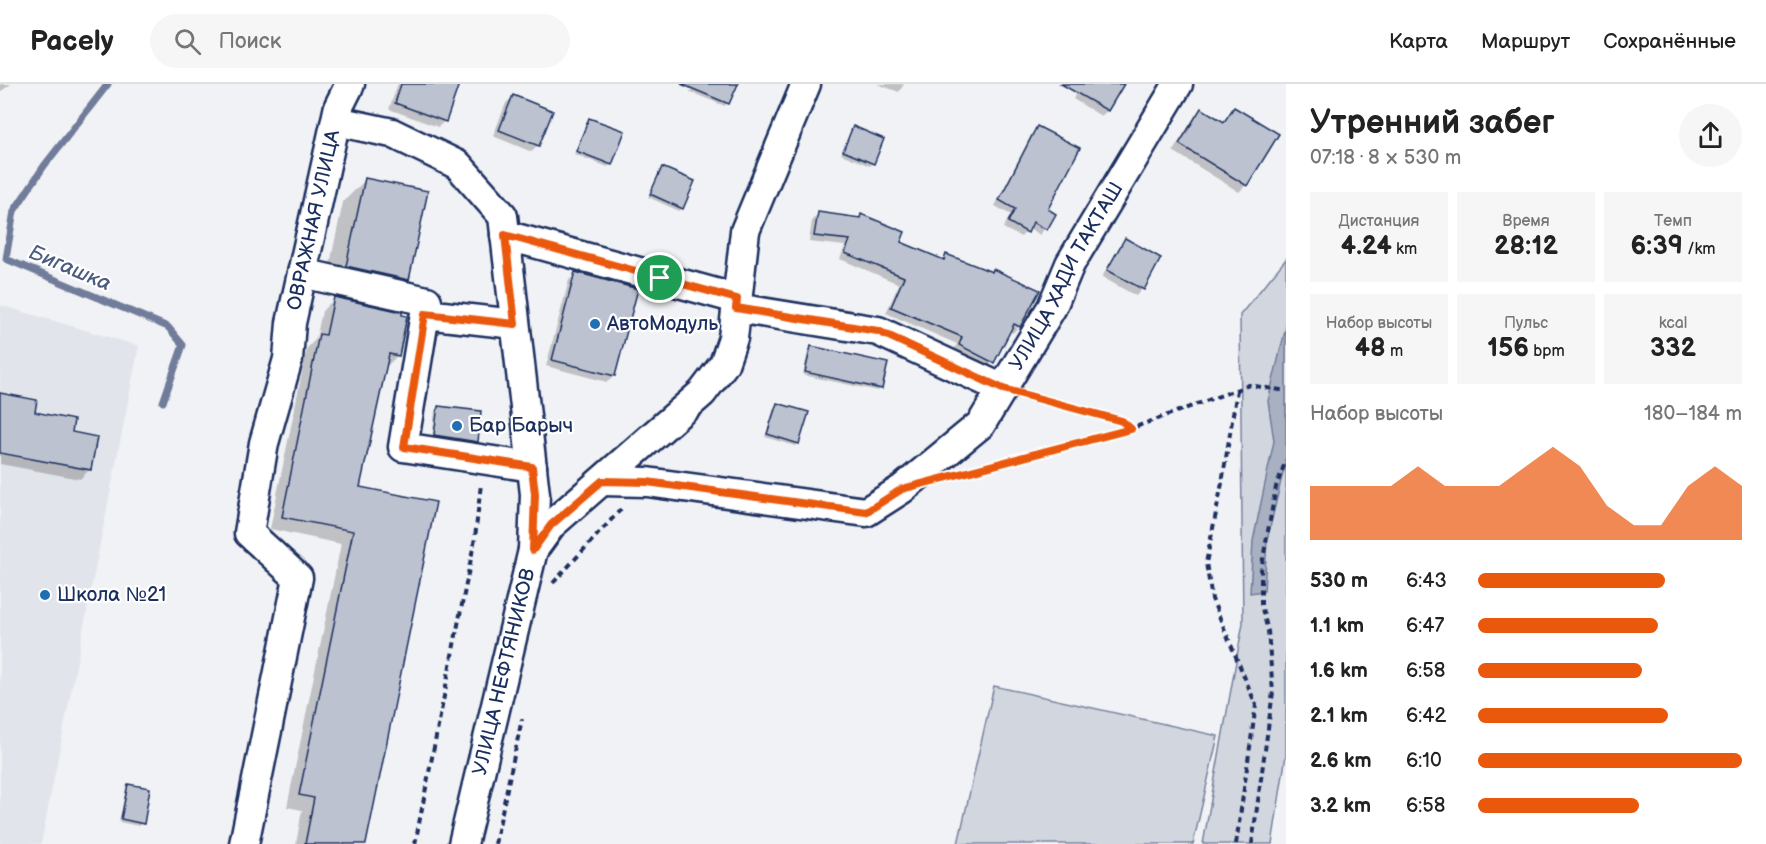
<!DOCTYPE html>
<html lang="ru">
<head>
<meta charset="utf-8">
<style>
  body { margin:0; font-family:"Balsamiq Sans",sans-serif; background:#f6f6f6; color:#222; height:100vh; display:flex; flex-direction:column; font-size:22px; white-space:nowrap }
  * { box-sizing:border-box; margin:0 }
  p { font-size:20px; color:#767676 }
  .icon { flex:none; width:33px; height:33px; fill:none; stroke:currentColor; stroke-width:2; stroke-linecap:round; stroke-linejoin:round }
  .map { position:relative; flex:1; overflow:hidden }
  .panel { display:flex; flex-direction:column; background:#fff; width:480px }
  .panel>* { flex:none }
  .pin { position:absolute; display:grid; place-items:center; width:51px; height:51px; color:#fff; margin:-26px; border:3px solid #fff; border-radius:50%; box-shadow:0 2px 6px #0007 }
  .round { display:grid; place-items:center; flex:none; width:63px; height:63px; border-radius:32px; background:#f6f6f6 }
  .overview { display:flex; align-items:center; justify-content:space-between; height:102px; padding:0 24px }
  h1 { font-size:33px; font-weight:700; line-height:45px }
  .stats { display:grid; grid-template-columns:repeat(3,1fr); gap:9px; height:102px; padding:6px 24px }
  .stats div { display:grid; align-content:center; border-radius:0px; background:#f6f6f6; text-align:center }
  .stats b { font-size:26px; font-weight:700 }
  .stats small { font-size:16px; font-weight:400 }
  .stats p { font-size:16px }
  .chart { height:168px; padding:12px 24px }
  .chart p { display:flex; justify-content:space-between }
  .chart svg { width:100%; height:108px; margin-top:6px; fill:#ea580c; opacity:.7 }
  ul { padding:0 24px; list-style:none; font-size:20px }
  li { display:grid; grid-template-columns:96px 72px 1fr; align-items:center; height:45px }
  li i { height:15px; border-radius:8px; background:#ea580c }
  header { display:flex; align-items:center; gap:36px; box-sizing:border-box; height:84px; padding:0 30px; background:#fff; border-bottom:2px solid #e0e0e0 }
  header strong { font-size:28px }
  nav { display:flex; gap:33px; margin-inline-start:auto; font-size:21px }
  .search { width:420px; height:54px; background:#f6f6f6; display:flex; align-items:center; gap:15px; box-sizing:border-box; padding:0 21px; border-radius:33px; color:#767676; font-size:22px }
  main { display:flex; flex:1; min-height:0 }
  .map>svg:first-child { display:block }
  .built { fill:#e1e4ea }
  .green { fill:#d2d6df; stroke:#76829e; stroke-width:1.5 }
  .water { fill:#a8b0c2; stroke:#707c9a; stroke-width:1.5 }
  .shadow { fill:#0003 }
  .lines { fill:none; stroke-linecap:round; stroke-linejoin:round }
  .stream { stroke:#707c9a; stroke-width:7 }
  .building { fill:#bcc2d0; stroke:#1b2f5e; stroke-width:1.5 }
  .minor-casing { stroke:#1b2f5e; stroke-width:33 }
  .path { stroke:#1b2f5e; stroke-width:4; stroke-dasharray:6 4.5; stroke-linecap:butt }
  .minor { stroke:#fff; stroke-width:28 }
  .route-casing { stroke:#fff; stroke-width:12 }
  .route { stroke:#ea580c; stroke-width:8 }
  .poi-dot { fill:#1f6fb2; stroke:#fff; stroke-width:2 }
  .labels { text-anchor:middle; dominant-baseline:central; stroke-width:4.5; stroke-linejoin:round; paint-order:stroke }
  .street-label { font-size:20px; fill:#1b2f5e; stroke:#fff }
  .poi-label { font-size:20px; fill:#1b2f5e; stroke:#fff; text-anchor:start }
  .water-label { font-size:21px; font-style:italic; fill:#4c5c81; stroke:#fff }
</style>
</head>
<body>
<header>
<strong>Pacely</strong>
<div class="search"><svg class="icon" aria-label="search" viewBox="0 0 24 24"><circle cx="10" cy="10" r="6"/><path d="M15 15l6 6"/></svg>Поиск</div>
<nav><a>Карта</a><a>Маршрут</a><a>Сохранённые</a></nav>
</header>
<main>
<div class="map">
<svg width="1286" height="760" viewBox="0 0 1286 760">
  <rect width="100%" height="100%" fill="#f1f2f5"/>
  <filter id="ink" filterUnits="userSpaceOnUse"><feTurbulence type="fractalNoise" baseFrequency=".0167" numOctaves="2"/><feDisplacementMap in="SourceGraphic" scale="12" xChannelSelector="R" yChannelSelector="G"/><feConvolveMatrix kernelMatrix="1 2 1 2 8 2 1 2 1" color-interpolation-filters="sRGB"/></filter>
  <g filter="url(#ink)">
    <polygon class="built" points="0,221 139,262 41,760 0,760"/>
    <g class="green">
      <polygon points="1286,175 1286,671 1272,760 1203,760 1243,539 1240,231"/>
      <polygon points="994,602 1218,652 1193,760 958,760"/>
    </g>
    <polygon class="water" points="1286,243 1286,376 1267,456 1264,507 1250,509 1253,457 1274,357 1268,317"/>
    <g class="shadow">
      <polygon points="0,0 11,0 0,8"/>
      <polygon points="398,0 458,0 445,37 438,43 389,25"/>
      <polygon points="694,0 736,0 725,22 690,8"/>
      <polygon points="877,0 904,0 899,8"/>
      <polygon points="1082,0 1122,0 1107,27 1101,32 1073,15"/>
      <polygon points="513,13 538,61 532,68 493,52 506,19"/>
      <polygon points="1234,25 1246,101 1239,108 1173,67 1195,32 1201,26 1223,39"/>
      <polygon points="590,36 611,80 608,83 574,70"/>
      <polygon points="854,44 873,79 870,82 841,70"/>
      <polygon points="1037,44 1046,126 1054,130 1040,151 1029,144 1021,153 1003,144 1011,131 995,122 1032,49"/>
      <polygon points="662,84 682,124 679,127 648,113"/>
      <polygon points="365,96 408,195 386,217 325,204 343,118"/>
      <polygon points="818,130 858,135 862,132 899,159 941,177 947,171 1019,242 1013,249 1009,247 993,278 987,284 953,267 957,260 886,229 899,200 840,175 845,162 809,158 812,136"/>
      <polygon points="1125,156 1159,175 1142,205 1136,212 1102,193 1119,163"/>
      <polygon points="576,190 614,292 607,298 546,282 569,196"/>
      <polygon points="334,215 400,233 398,271 384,285 358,404 364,760 296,760 302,726 287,723 341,460 270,445 307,264 316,255 322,227"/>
      <polygon points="811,264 881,304 878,307 803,291 808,267"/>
      <polygon points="0,310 70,349 90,385 80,395 0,380"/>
      <polygon points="777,320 798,359 795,362 765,353 774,323"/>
      <polygon points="438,323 476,357 473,360 432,354 435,326"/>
      <polygon points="129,702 142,739 139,742 119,738 126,704"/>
    </g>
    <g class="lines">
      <polyline class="stream" points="108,0 44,82 14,127 6,175 168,243 183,261 163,318"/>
    </g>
    <g class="building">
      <polygon points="401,0 459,0 446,38 395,19"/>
      <polygon points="681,0 738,0 729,20"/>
      <polygon points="1061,0 1124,0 1108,27"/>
      <polygon points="513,11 553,27 539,62 499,46"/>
      <polygon points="1234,23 1279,50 1247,102 1179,60 1201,24 1224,38"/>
      <polygon points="589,34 625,47 612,81 576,67"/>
      <polygon points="853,42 884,55 874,80 843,67"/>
      <polygon points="1037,42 1080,64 1048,125 1056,130 1047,146 1033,138 1028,149 1008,138 1015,125 999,116"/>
      <polygon points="662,83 695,97 683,125 650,110"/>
      <polygon points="365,94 428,107 409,196 346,182"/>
      <polygon points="818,128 860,134 861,130 905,148 901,158 944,176 946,170 992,188 993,185 1040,206 1020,243 1014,240 994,279 959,261 962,253 891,223 904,193 845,169 850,156 814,152"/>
      <polygon points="1125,154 1161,174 1144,206 1107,186"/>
      <polygon points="575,188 638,205 615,292 552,276"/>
      <polygon points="334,213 402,228 402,231 407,232 399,272 389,270 360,403 436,418 366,760 305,760 314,714 299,711 353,447 282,433 319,250 326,251"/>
      <polygon points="811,262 888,279 882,305 805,288"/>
      <polygon points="0,309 37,316 35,328 74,336 72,348 97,353 91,386 0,369"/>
      <polygon points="777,319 809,328 799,360 767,350"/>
      <polygon points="438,322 481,327 478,358 434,351"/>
      <polygon points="128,700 150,704 144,740 121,735"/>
    </g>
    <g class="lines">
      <g class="minor-casing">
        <g id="minor">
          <polyline points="336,37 392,49 458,81 503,132 535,410 533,466"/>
          <polyline points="505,151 737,215"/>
          <polyline points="302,189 427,217 403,363 532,383"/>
          <polyline points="736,224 878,247 1003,305"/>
          <polyline points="425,230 515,240"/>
          <path id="s1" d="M602,397L647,398L866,428L902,405L981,340L1052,223L1070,180L1178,0"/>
          <path id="s2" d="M244,760L298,494L249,449L264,359L288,275L291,239L339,22L350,0"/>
          <path id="s3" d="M463,760L533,466L551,441L702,309L724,280L733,254L745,147L806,0"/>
        </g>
      </g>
      <g class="path">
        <polyline points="1027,311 1122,337 1130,344"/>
        <polyline points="964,388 1130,345 1249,301 1286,307"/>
        <polyline points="553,499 623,423"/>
        <polyline points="415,760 475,454 481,400"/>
        <polyline points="495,760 522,635"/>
        <polyline points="1236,760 1256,621 1212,515 1206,479 1222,399 1237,306"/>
        <polyline points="1252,760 1273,608 1268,547 1261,521 1261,486 1276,403 1286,376"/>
      </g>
      <use href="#minor" class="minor"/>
    </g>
  </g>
  <g class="lines" filter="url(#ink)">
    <g class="route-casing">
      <polygon id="route" points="505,151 737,215 736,224 878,247 1003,305 1122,337 1131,345 902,405 866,428 647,398 602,397 551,441 533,466 535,410 532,383 404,363 425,230 515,240"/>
    </g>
    <use href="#route" class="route"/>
  </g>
  <g class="poi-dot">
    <circle cx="595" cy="240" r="6"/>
    <circle cx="457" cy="342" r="6"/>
    <circle cx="45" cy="511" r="6"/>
  </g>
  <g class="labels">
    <g class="street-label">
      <text stroke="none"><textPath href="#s2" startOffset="658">ОВРАЖНАЯ УЛИЦА</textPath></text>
      <text stroke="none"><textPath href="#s1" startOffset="582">УЛИЦА ХАДИ ТАКТАШ</textPath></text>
      <text stroke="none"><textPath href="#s3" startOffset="177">УЛИЦА НЕФТЯНИКОВ</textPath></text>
    </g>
    <g class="poi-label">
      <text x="607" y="240">АвтоМодуль</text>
      <text x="469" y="342">Бар Барыч</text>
      <text x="57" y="511">Школа №21</text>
    </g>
    <g class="water-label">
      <text transform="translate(70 184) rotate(23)">Бигашка</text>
    </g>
  </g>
</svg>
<div class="pin" style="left:660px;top:194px;background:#1e9e55"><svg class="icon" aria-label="arrive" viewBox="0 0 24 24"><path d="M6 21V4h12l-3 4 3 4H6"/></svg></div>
</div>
<section class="panel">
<div class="overview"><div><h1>Утренний забег</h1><p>07:18 · 8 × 530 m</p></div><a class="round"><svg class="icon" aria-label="share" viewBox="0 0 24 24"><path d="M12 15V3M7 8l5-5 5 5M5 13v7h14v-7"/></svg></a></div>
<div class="stats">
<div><p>Дистанция</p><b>4.24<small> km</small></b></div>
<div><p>Время</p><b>28:12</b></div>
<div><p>Темп</p><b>6:39<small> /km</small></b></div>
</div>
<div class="stats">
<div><p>Набор высоты</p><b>48<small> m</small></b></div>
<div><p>Пульс</p><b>156<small> bpm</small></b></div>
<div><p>kcal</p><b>332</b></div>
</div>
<div class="chart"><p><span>Набор высоты</span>180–184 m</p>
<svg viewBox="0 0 160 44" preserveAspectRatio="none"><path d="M0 44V22L10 22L20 22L30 22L40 14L50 22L60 22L70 22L80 14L90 6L100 14L110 30L120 38L130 38L140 22L150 14L160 22V44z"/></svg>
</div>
<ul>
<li><b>530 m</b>6:43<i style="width:71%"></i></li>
<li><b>1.1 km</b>6:47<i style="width:68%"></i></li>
<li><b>1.6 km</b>6:58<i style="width:62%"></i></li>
<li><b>2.1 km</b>6:42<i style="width:72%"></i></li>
<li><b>2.6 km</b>6:10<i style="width:100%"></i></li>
<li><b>3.2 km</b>6:58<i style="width:61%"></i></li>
</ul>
</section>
</main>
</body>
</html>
